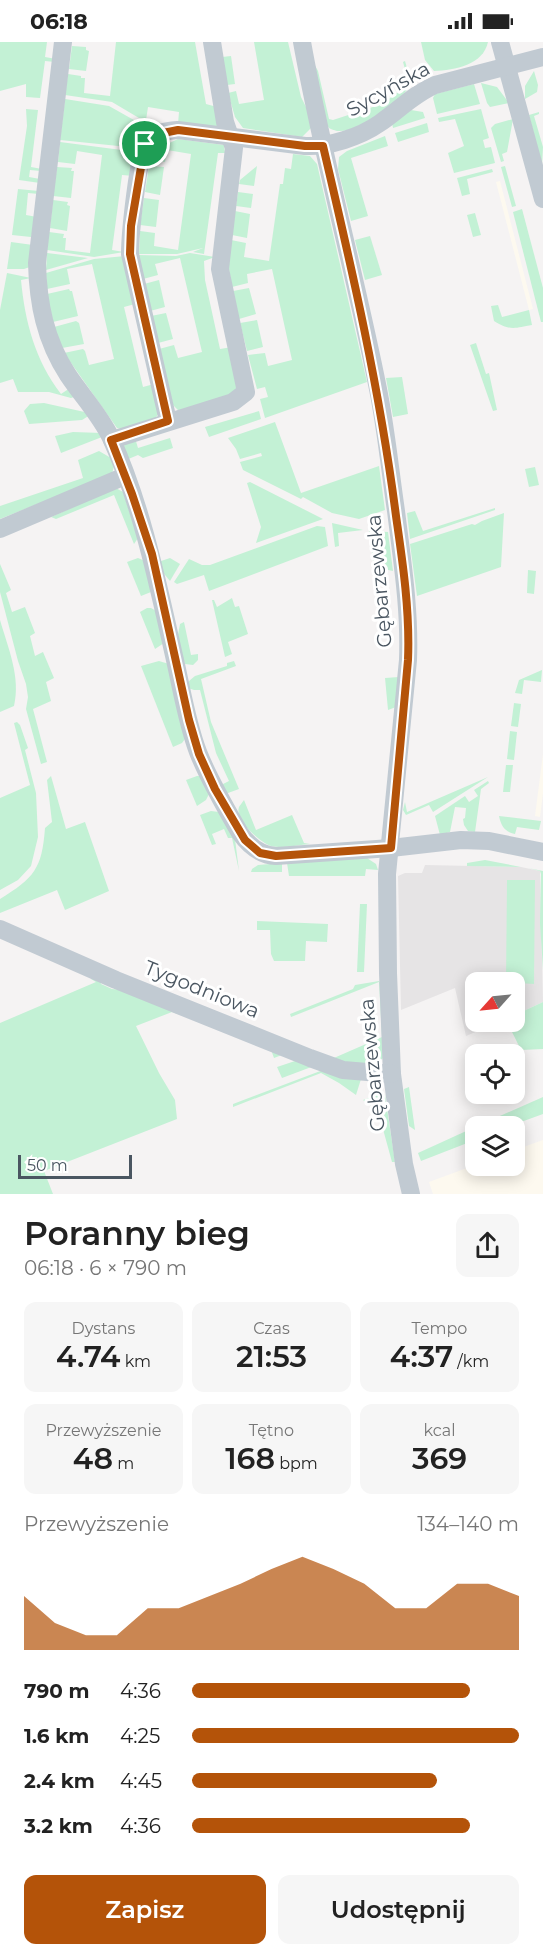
<!DOCTYPE html>
<html lang="pl">
<head>
<meta charset="utf-8">
<style>
  body { margin:0; font-family:Montserrat,sans-serif; background:#f6f6f6; color:#222; height:100vh; display:flex; flex-direction:column; font-size:22px; white-space:nowrap }
  * { box-sizing:border-box; margin:0 }
  p { font-size:20px; color:#767676 }
  .icon { flex:none; width:33px; height:33px; fill:none; stroke:currentColor; stroke-width:2; stroke-linecap:round; stroke-linejoin:round }
  .map { position:relative; height:1152px; overflow:hidden }
  .sheet { display:flex; flex-direction:column; background:#fff; flex:1 }
  .sheet>* { flex:none }
  .needle { width:39px; rotate:243deg }
  .fabs { position:absolute; left:465px; top:930px; display:grid; gap:12px }
  .fabs a { display:grid; place-items:center; width:60px; height:60px; border-radius:12px; background:#fff; box-shadow:0 3px 15px #0003; font-size:30px }
  .scale { position:absolute; left:18px; bottom:15px; width:114px; box-sizing:border-box; padding-left:6px; border:3px solid #4a5661; border-top:0; font-size:16px; line-height:21px; white-space:nowrap; color:#4a5661; -webkit-text-stroke:4px #fff; paint-order:stroke }
  .pin { position:absolute; display:grid; place-items:center; width:51px; height:51px; color:#fff; margin:-26px; border:3px solid #fff; border-radius:50%; box-shadow:0 2px 6px #0007 }
  .round { display:grid; place-items:center; flex:none; width:63px; height:63px; border-radius:12px; background:#f6f6f6 }
  .headline { display:flex; align-items:center; justify-content:space-between; height:102px; padding:0 24px }
  h1 { font-size:33px; font-weight:600; line-height:45px }
  .metrics { display:grid; grid-template-columns:repeat(3,1fr); gap:9px; height:102px; padding:6px 24px }
  .metrics div { display:grid; align-content:center; border-radius:12px; background:#f6f6f6; text-align:center }
  .metrics b { font-size:30px; font-weight:600 }
  .metrics small { font-size:16px; font-weight:400 }
  .metrics p { font-size:16px }
  .chart { height:168px; padding:12px 24px }
  .chart p { display:flex; justify-content:space-between }
  .chart svg { width:100%; height:108px; margin-top:6px; fill:#b45309; opacity:.7 }
  .cta { display:flex; gap:12px; margin-top:auto; padding:12px 24px }
  .cta a { flex:1; height:69px; border-radius:12px; background:#b45309; color:#fff; font-size:24px; font-weight:600; line-height:69px; text-align:center }
  .cta a+a { background:#f6f6f6; color:#222 }
  ul { padding:0 24px; list-style:none; font-size:20px }
  li { display:grid; grid-template-columns:96px 72px 1fr; align-items:center; height:45px }
  li i { height:15px; border-radius:8px; background:#b45309 }
  .status { display:flex; justify-content:space-between; align-items:center; height:42px; padding:0 30px; background:#fff; direction:ltr }
  .status svg { height:16px; fill:currentColor }
  .map>svg:first-child { display:block }
  .commercial { fill:#fdf9ef }
  .education { fill:#e6e4e5 }
  .green { fill:#c3f1d5 }
  .lines { fill:none; stroke-linecap:round; stroke-linejoin:round }
  .minor { stroke:#c1cad2; stroke-width:18 }
  .route-casing { stroke:#fff; stroke-width:12 }
  .route { stroke:#b45309; stroke-width:8 }
  .labels { text-anchor:middle; dominant-baseline:central; stroke-width:6; stroke-linejoin:round; paint-order:stroke }
  .street-label { font-size:20px; fill:#4a5661; stroke:#fff }
</style>
</head>
<body>
<div class="status"><b>06:18</b><svg viewBox="0 0 49 12"><path d="M0 12V9h3v3zM5 12V6h3v6zM10 12V3h3v9zM15 12V0h3v12zM26 1h20v11H26zM47 4h2v5h-2z"/></svg></div>
<div class="map">
<svg width="543" height="1152" viewBox="0 0 543 1152">
  <rect width="100%" height="100%" fill="#f5f3f3"/>
  <g class="commercial">
    <polygon points="500,139 533,267 529,268 496,140"/>
    <polygon points="543,712 543,751 540,775 535,774"/>
    <polygon points="543,1098 543,1152 433,1152 429,1140 475,1123 514,1124 515,1108"/>
  </g>
  <polygon class="education" points="425,823 521,825 540,829 543,960 515,973 514,940 476,940 476,980 499,980 466,994 455,946 401,968 398,834 405,831 422,831"/>
  <g class="green">
    <polygon points="0,0 47,0 45,15 56,17 55,20 45,19 40,56 26,55 26,42 0,49"/>
    <polygon points="116,0 195,0 206,62 217,65 219,81 216,86 178,82 179,70 148,65 146,78 139,76 112,60 65,53 68,32 81,34 81,36 85,36 84,51 110,54"/>
    <polygon points="254,0 288,0 301,55 311,75 313,84 302,95 243,86 235,75 228,51 236,49 239,62 264,58"/>
    <path d="M421,0H488C483,23 455,28 434,29L425,18Z"/>
    <polygon points="72,4 86,5 86,8 89,9 86,29 69,27"/>
    <polygon points="231,14 235,42 227,43 222,15"/>
    <path d="M405,19L411,40C406,58 358,91 338,89C336,89 331,87 329,86L326,81L313,20L318,29L329,77L333,78L382,62L409,42L403,20Z"/>
    <polygon points="534,29 538,43 537,50 525,57 525,44"/>
    <polygon points="481,41 497,45 509,61 490,65 487,61"/>
    <polygon points="474,42 480,62 437,72 433,56 435,52"/>
    <polygon points="65,57 109,64 141,82 141,84 130,83 128,105 60,98"/>
    <polygon points="26,67 38,68 31,125 42,127 41,129 30,128 29,135 40,137 40,141 19,138 27,84"/>
    <polygon points="481,67 489,96 483,98 485,106 491,105 495,121 454,131 448,111 464,104 455,77 439,80 438,76"/>
    <polygon points="411,68 423,70 425,76 393,86 392,81"/>
    <polygon points="539,70 539,72 534,74 543,105 542,123 529,73"/>
    <polygon points="513,77 507,110 502,112 504,119 501,120 491,86 495,82"/>
    <polygon points="427,81 429,90 398,100 395,91"/>
    <polygon points="385,94 388,104 351,116 368,174 351,179 338,127 339,115 347,109"/>
    <polygon points="178,97 224,103 225,111 218,111 204,212 193,210 203,206 177,212 139,212 140,189 155,191 154,204 178,208 191,112 167,108 165,120 150,117 152,109"/>
    <polygon points="60,100 137,110 134,134 122,133 112,208 124,210 94,215 47,208 49,190 64,192 63,196 66,196 65,208 90,211 102,113 77,109 75,122 58,120"/>
    <polygon points="293,112 310,114 317,122 367,340 265,376 260,357 268,355 265,345 257,347 248,313 265,311 268,324 292,318 272,227 247,232 248,241 232,245 228,221 231,198 246,201 244,215 269,219 280,142 283,142 285,126 291,127"/>
    <polygon points="149,124 164,125 160,153 145,150"/>
    <polygon points="257,124 254,144 239,142 240,138"/>
    <polygon points="505,124 516,164 512,165 501,125"/>
    <polygon points="57,125 72,126 71,129 74,129 71,156 53,154"/>
    <polygon points="492,127 493,130 467,137 470,152 462,154 457,136"/>
    <polygon points="18,147 39,149 39,152 28,151 26,173 37,175 31,195 12,193"/>
    <polygon points="238,150 253,152 251,166 236,164"/>
    <polygon points="144,156 159,158 156,185 140,183"/>
    <polygon points="53,158 68,160 67,163 70,164 67,189 50,186"/>
    <polygon points="522,167 543,246 543,280 541,280 513,170"/>
    <polygon points="235,169 250,172 247,196 232,193"/>
    <polygon points="475,171 481,193 473,195 467,173"/>
    <polygon points="370,194 382,233 365,238 355,198"/>
    <polygon points="11,200 33,203 30,225 24,227 7,227"/>
    <polygon points="47,211 88,216 46,228"/>
    <polygon points="190,211 215,215 204,219 205,238 220,307 232,305 238,351 179,369 173,363 159,307 174,303 178,316 202,310 180,216 155,222 158,233 143,237 138,213 176,214"/>
    <polygon points="125,214 135,262 124,265 143,345 154,342 160,369 155,377 121,387 117,386 64,311 83,307 85,309 89,323 114,317 92,222 67,227 70,242 47,247 46,231 94,217"/>
    <path d="M7,231L31,236L21,238C25,280 35,318 61,352L70,346L74,355L71,356L49,350H18L13,337L0,341V268Z"/>
    <polygon points="159,238 165,265 150,269 144,242"/>
    <polygon points="249,246 256,272 239,277 233,249"/>
    <polygon points="69,247 70,249 72,249 78,274 53,280 47,252"/>
    <path d="M498,263L502,275L529,268L532,283C515,286 510,289 494,279L491,264Z"/>
    <polygon points="166,271 173,297 158,301 151,274"/>
    <polygon points="257,278 263,305 247,309 240,281"/>
    <polygon points="76,279 79,281 84,302 62,306 54,285"/>
    <polygon points="476,301 486,332 489,331 497,368 493,369 470,303"/>
    <polygon points="402,335 408,372 393,375 386,336"/>
    <polygon points="44,361 89,371 90,373 82,378 29,382 24,369 30,362"/>
    <polygon points="259,369 261,377 209,395 205,385"/>
    <polygon points="275,380 301,451 379,424 385,468 359,477 332,471 303,455 301,457 243,428 240,420 262,414 261,411 240,417 236,407 228,396"/>
    <polygon points="73,390 102,391 102,395 61,411 55,394"/>
    <polygon points="135,396 138,406 170,396 173,406 143,416 138,413 126,418 123,404"/>
    <polygon points="99,409 111,416 114,424 112,432 0,477 0,464 83,436 78,418"/>
    <polygon points="535,425 539,443 529,445 525,427"/>
    <polygon points="250,440 323,477 256,501 261,485 247,441"/>
    <polygon points="116,446 123,450 138,496 134,502 114,453 56,477 51,475"/>
    <polygon points="495,466 495,468 410,497 407,471 415,469 423,489"/>
    <polygon points="504,471 501,525 417,554 410,502 472,482 475,483 482,479"/>
    <polygon points="332,481 363,488 338,491 339,504 335,505"/>
    <polygon points="317,484 325,485 328,504 209,549 204,533 177,542 174,540 189,517 202,523 210,523"/>
    <polygon points="369,489 388,490 393,529 374,525"/>
    <polygon points="138,516 145,519 151,550 141,554 127,520"/>
    <polygon points="170,516 180,522 170,539 160,527 158,520"/>
    <polygon points="0,522 11,548 6,551 12,570 25,565 35,591 30,594 35,614 43,610 54,636 46,640 51,659 33,667 47,720 41,722 26,667 28,655 26,642 18,619 0,550"/>
    <polygon points="528,528 536,529 534,552 527,551"/>
    <polygon points="232,556 235,565 239,564 248,592 228,600 232,612 225,615 212,558 214,558 217,565"/>
    <polygon points="147,566 151,566 158,570 164,601 155,607 140,570"/>
    <path d="M0,578C8,606 21,635 14,664L0,670Z"/>
    <polygon points="184,580 191,613 198,612 198,618 193,623 185,622 177,598 180,582"/>
    <polygon points="159,619 169,622 187,694 182,701 173,705 141,624"/>
    <polygon points="234,619 236,624 201,637 211,680 239,747 228,751 224,750 219,744 229,739 216,711 200,648 194,648 188,646 189,639 195,634 227,624 227,621"/>
    <polygon points="542,628 541,640 524,638 522,652 515,651 519,638"/>
    <polygon points="399,635 396,665 388,668 385,636"/>
    <polygon points="514,661 521,662 518,685 511,684"/>
    <polygon points="17,680 20,683 28,706 25,708 36,751 38,795 31,824 18,838 0,848 0,756 30,743 14,681"/>
    <polygon points="510,689 517,690 514,718 507,717"/>
    <polygon points="506,723 513,723 510,750 503,750"/>
    <path d="M51,734L66,787L85,780L109,849L65,868L57,848L0,871V857C34,836 42,827 45,786L52,780L47,738Z"/>
    <polygon points="197,734 201,734 209,752 206,758 197,764 186,738"/>
    <polygon points="488,735 433,770 429,763 406,773 403,768 405,760 407,770"/>
    <polygon points="488,739 489,741 481,747 475,790 468,789 464,783 463,777 465,776 466,766 455,765 450,790 440,793 435,774 465,754 469,760 478,754 474,748"/>
    <path d="M244,758L256,788L292,773L304,801L310,802C298,803 283,807 271,804C261,801 234,778 239,765C240,763 242,761 244,758Z"/>
    <polygon points="211,769 219,770 235,797 239,829 232,796 228,796 224,787 212,792 216,802 212,803 200,773"/>
    <path d="M499,774L541,779L539,788L517,785L515,792C505,790 501,784 499,774Z"/>
    <polygon points="367,816 376,822 378,828 366,827 365,834 289,834 287,821"/>
    <polygon points="485,818 521,825 467,824 467,821"/>
    <polygon points="282,821 282,830 251,830 252,827 258,823"/>
    <polygon points="528,826 543,829 543,928 540,881 541,832 540,829"/>
    <polygon points="507,838 535,838 534,942 506,940"/>
    <polygon points="360,862 367,862 364,930 357,930"/>
    <polygon points="257,879 328,882 327,900 306,899 305,919 274,919 271,912 270,888 257,888"/>
    <polygon points="94,934 100,938 101,942 112,947 123,948 287,1011 274,1016 270,1005 172,970 136,984 159,1031 175,1058 177,1077 44,1129 53,1152 0,1152 0,981 96,940 91,937"/>
    <polygon points="379,939 381,942 383,1016 375,1023 327,1019 382,995 379,940 291,975 290,972 353,947 355,943"/>
    <polygon points="543,960 543,1007 521,1008 507,980 514,980 515,973"/>
    <polygon points="301,1017 314,1024 282,1036 277,1025"/>
    <polygon points="323,1028 361,1037 356,1053 339,1041 321,1031 233,1065 233,1062"/>
    <polygon points="409,1045 415,1088 409,1084 404,1047"/>
    <polygon points="382,1051 385,1053 395,1120 392,1120 378,1069 363,1058"/>
    <polygon points="543,1055 543,1072 510,1084 477,1084"/>
    <polygon points="475,1085 475,1098 421,1119 418,1111"/>
  </g>
  <g class="lines">
    <g class="minor">
      <path d="M63,0L37,221C38,261 45,298 68,333C82,354 100,373 111,396C143,467 158,543 175,618C182,649 187,681 198,710C209,738 225,765 240,791C249,804 260,813 276,814L391,806L461,798L489,799L543,810"/>
      <path d="M302,0C323,117 355,231 378,347C386,387 390,428 396,469C402,518 410,568 408,618L387,832L388,931L392,1032L404,1122L411,1152"/>
      <polyline points="500,0 543,157"/>
      <path d="M168,379L130,212C130,194 138,111 147,99C155,90 167,89 178,88L305,104C329,105 360,95 380,81C399,68 414,52 435,43L543,15"/>
      <polyline points="112,398 233,360 246,350 220,227 234,106 225,80 212,0"/>
      <polyline points="0,487 125,434"/>
      <polyline points="0,887 116,938 310,1016 343,1028 392,1032"/>
    </g>
  </g>
  <g class="lines">
    <g class="route-casing">
      <path id="route" d="M178,88L305,104H323C352,227 380,349 396,474C403,522 410,570 408,618L391,806L276,814L260,811L245,798L215,747L199,712L189,678L152,512L132,452L111,398L168,379L130,212L131,184L145,102L158,92Z"/>
    </g>
    <use href="#route" class="route"/>
  </g>
  <g class="labels">
    <g class="street-label">
      <text transform="translate(388 47) rotate(-29)">Sycyńska</text>
      <text transform="translate(379 539) rotate(-95)">Gębarzewska</text>
      <text transform="translate(202 947) rotate(22)">Tygodniowa</text>
      <text transform="translate(372 1023) rotate(-95)">Gębarzewska</text>
    </g>
  </g>
</svg>
<div class="fabs">
<a><svg class="needle" viewBox="-14 -14 28 28"><path d="M0-13l5 13h-10z" fill="#e53935"/><path d="M0 13l5-13h-10z" fill="#767676"/></svg></a>
<a><svg class="icon" aria-label="locate" viewBox="0 0 24 24"><circle cx="12" cy="12" r="6"/><path d="M12 2v4M12 18v4M2 12h4M18 12h4"/></svg></a>
<a><svg class="icon" aria-label="layers" viewBox="0 0 24 24"><path d="M12 4l9 5-9 5-9-5zM3 14l9 5 9-5"/></svg></a>
</div>
<div class="scale">50 m</div>
<div class="pin" style="left:145px;top:102px;background:#1e9e55"><svg class="icon" aria-label="arrive" viewBox="0 0 24 24"><path d="M6 21V4h12l-3 4 3 4H6"/></svg></div>
</div>
<section class="sheet">
<div class="headline"><div><h1>Poranny bieg</h1><p>06:18 · 6 × 790 m</p></div><a class="round"><svg class="icon" aria-label="share" viewBox="0 0 24 24"><path d="M12 15V3M7 8l5-5 5 5M5 13v7h14v-7"/></svg></a></div>
<div class="metrics">
<div><p>Dystans</p><b>4.74<small> km</small></b></div>
<div><p>Czas</p><b>21:53</b></div>
<div><p>Tempo</p><b>4:37<small> /km</small></b></div>
</div>
<div class="metrics">
<div><p>Przewyższenie</p><b>48<small> m</small></b></div>
<div><p>Tętno</p><b>168<small> bpm</small></b></div>
<div><p>kcal</p><b>369</b></div>
</div>
<div class="chart"><p><span>Przewyższenie</span>134–140 m</p>
<svg viewBox="0 0 160 44" preserveAspectRatio="none"><path d="M0 44V22L10 33L20 38L30 38L40 27L50 27L60 22L70 17L80 11L90 6L100 11L110 17L120 27L130 27L140 17L150 17L160 22V44z"/></svg>
</div>
<ul>
<li><b>790 m</b>4:36<i style="width:85%"></i></li>
<li><b>1.6 km</b>4:25<i style="width:100%"></i></li>
<li><b>2.4 km</b>4:45<i style="width:75%"></i></li>
<li><b>3.2 km</b>4:36<i style="width:85%"></i></li>
</ul>
<div class="cta"><a>Zapisz</a><a>Udostępnij</a></div>
</section>
</body>
</html>
